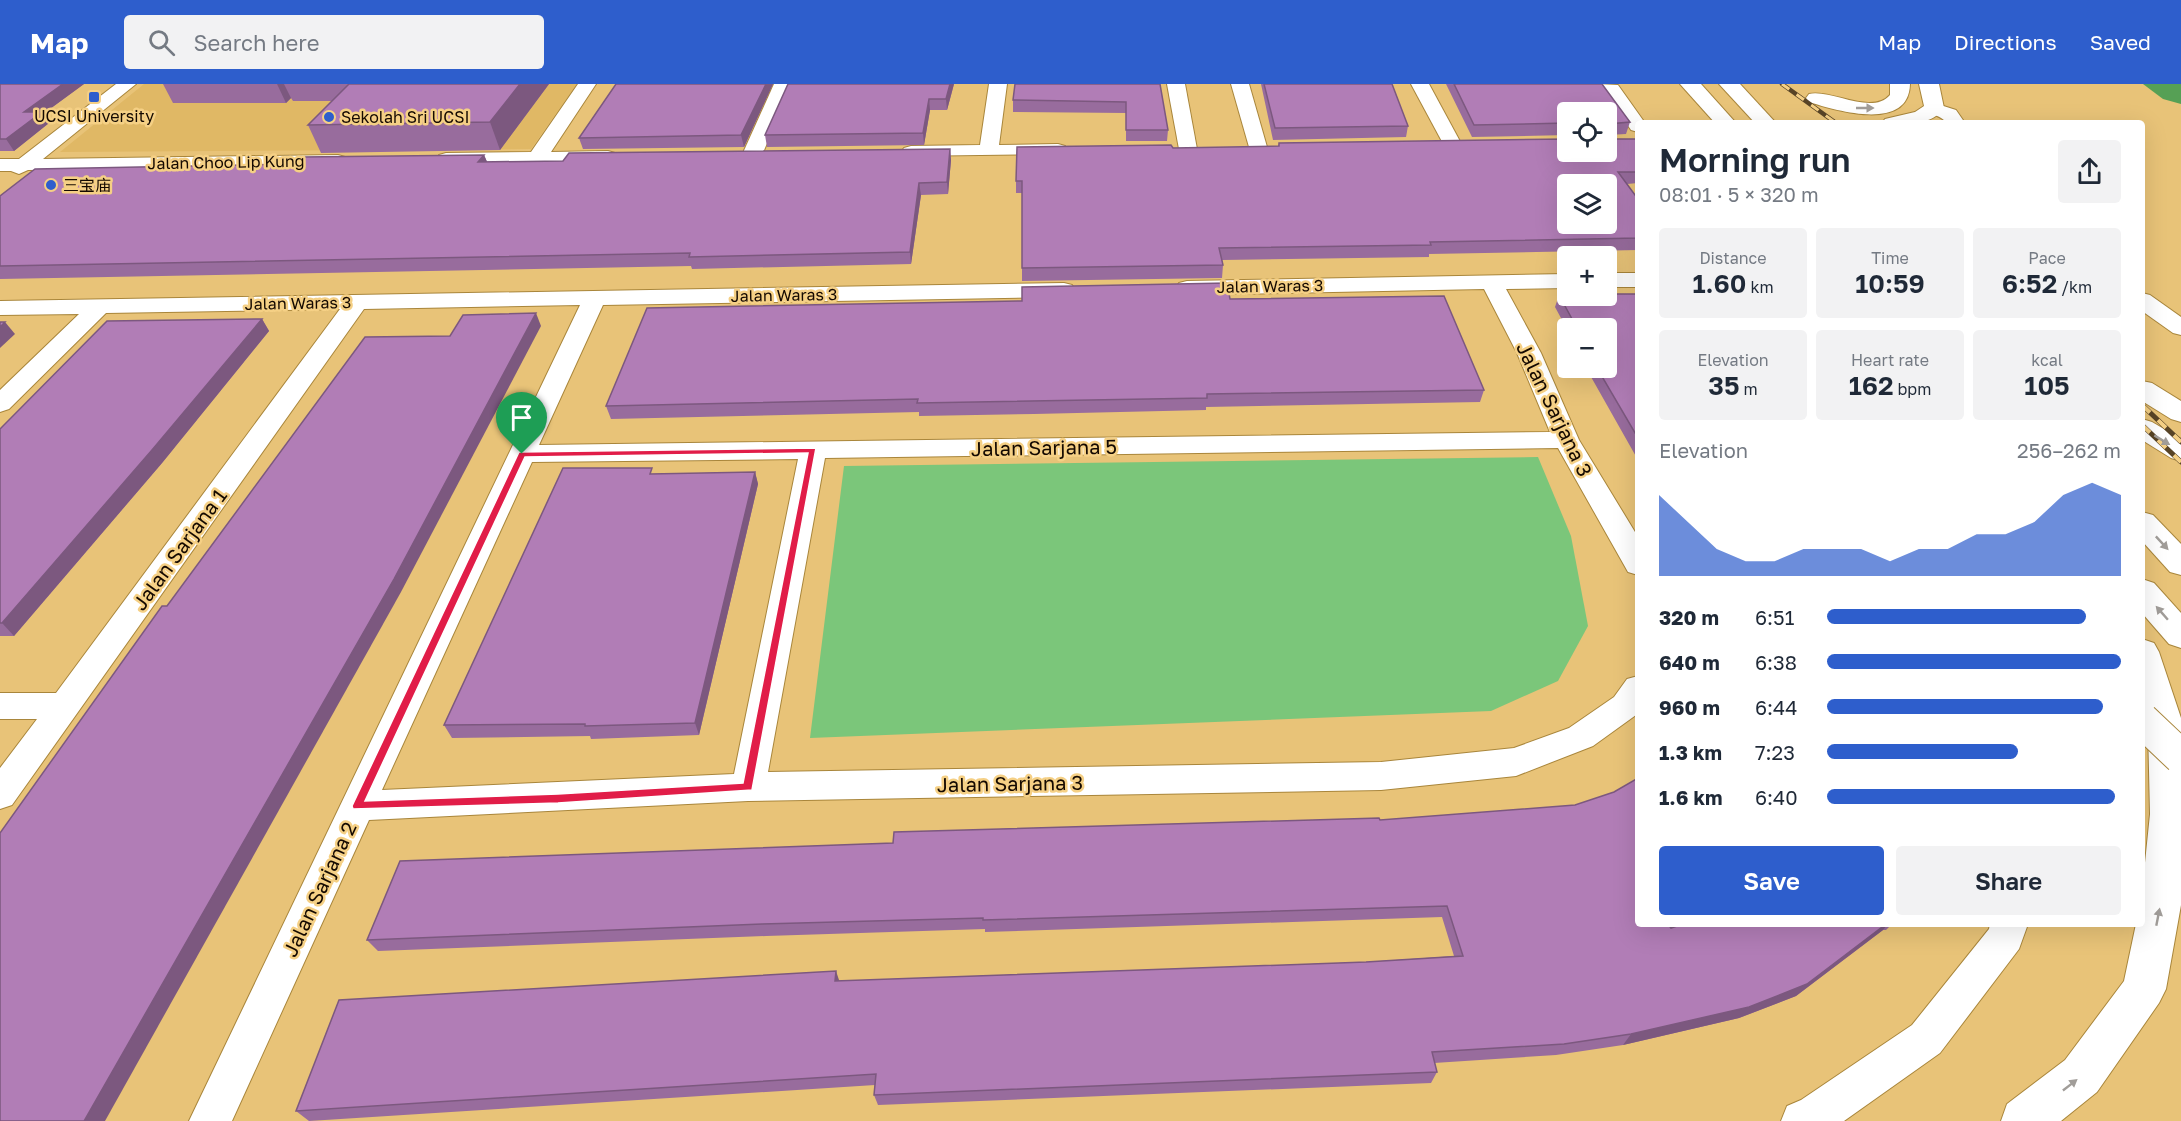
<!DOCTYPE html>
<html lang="en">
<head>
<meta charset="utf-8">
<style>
  body { margin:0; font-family:"Golos Text","Noto Sans SC",sans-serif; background:#f2f2f3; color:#1f2937; height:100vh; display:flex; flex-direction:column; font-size:22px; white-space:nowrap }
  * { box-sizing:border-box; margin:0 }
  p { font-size:20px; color:#747a83 }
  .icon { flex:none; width:33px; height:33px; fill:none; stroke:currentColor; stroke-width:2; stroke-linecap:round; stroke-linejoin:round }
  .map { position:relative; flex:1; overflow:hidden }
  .panel { position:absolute; left:1635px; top:36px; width:510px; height:807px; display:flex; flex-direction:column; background:#fff; border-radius:6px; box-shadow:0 6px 24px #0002 }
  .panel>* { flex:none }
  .fabs { position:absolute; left:1557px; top:18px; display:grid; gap:12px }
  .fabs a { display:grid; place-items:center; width:60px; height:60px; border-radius:6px; background:#fff; box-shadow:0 6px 24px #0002; font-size:30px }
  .pin { position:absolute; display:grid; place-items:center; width:51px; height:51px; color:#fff; margin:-62px -26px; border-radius:50% 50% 50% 0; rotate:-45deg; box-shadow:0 0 6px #0007 }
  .pin .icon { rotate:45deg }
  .round { display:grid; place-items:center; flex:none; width:63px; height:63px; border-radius:6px; background:#f2f2f3 }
  .overview { display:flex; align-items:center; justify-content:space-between; height:102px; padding:0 24px }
  h1 { font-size:33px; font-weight:600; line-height:45px }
  .figures { display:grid; grid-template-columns:repeat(3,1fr); gap:9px; height:102px; padding:6px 24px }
  .figures div { display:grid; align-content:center; border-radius:6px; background:#f2f2f3; text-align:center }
  .figures b { font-size:26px; font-weight:600 }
  .figures small { font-size:16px; font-weight:400 }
  .figures p { font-size:16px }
  .chart { height:168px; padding:12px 24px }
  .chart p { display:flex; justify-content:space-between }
  .chart svg { width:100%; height:108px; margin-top:6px; fill:#2e5ecc; opacity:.7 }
  .primary-button { display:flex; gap:12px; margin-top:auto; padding:12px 24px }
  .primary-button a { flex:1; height:69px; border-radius:6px; background:#2e5ecc; color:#fff; font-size:24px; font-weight:600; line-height:69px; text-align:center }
  .primary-button a+a { background:#f2f2f3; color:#1f2937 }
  ul { padding:0 24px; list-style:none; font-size:20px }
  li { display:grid; grid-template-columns:96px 72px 1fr; align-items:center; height:45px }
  li i { height:15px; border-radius:8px; background:#2e5ecc }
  header { display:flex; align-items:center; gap:36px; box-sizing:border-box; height:84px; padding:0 30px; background:#2e5ecc; color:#fff }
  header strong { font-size:28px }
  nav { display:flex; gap:33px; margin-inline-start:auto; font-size:21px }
  .search { width:420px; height:54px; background:#f2f2f3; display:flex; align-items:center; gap:15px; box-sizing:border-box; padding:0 21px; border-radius:6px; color:#747a83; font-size:22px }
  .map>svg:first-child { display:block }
  .built { fill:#e0b865 }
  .green { fill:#7bc67a }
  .forest { fill:#56a055 }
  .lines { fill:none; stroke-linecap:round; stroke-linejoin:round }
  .street-casing { stroke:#a9863b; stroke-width:2 }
  .highway-casing { stroke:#a9863b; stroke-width:2 }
  .street { fill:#fff; fill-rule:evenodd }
  .highway { fill:#fff; fill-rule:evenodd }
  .rail-far1-casing { stroke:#584426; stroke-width:4.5 }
  .rail-casing { stroke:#584426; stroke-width:5 }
  .rail-far1 { stroke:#f5d085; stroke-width:3; stroke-dasharray:9; stroke-linecap:butt }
  .rail { stroke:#f5d085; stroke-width:4; stroke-dasharray:11; stroke-linecap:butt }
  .highway-bridge-casing { stroke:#a9863b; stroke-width:36; stroke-linecap:butt }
  .highway-bridge { stroke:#fff; stroke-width:34 }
  .wall { fill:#986c9d }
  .shaded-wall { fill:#7c587f }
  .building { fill:#b17db6; stroke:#7c587f; stroke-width:1.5; fill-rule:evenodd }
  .oneway { fill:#a19d99 }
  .route { fill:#e11d48; stroke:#fff; stroke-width:1.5; fill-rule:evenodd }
  .poi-dot { fill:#2e5ecc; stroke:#f5d085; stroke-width:2 }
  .labels { text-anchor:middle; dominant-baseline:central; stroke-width:5; stroke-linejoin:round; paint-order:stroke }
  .far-poi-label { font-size:16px; fill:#140900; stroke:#f5d085; text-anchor:start }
  .far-street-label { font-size:16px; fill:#140900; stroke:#f5d085 }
  .street-label { font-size:20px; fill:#140900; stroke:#f5d085 }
</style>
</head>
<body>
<header>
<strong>Map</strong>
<div class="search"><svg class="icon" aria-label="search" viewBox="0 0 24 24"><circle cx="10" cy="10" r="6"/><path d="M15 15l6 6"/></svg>Search here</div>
<nav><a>Map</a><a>Directions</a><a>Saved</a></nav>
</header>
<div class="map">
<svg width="2181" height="1037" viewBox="0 0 2181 1037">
  <rect width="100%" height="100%" fill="#e8c378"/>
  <polygon class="built" points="144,0 577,0 531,65 60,68"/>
  <polygon class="green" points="1538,373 1571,452 1588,542 1558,597 1491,627 810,654 844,382"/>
  <polygon class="forest" points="2143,0 2181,0 2181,20 2163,15"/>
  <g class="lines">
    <g class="street-casing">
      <g id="street">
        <polygon points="116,0 136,0 43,75 338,71 345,73 348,77 345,81 338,83 28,86 19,90 11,87 0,87 0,75 19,75"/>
        <polygon points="578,0 596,0 551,68 608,67 615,69 618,73 615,77 446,81 439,79 436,75 439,71 446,69 531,68"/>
        <polygon points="774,0 792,0 762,71 759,75 745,75 742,71"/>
        <polygon points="989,0 1007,0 999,61 1058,60 1065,62 1067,66 1065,70 904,72 901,68 904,64 911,62 980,61"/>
        <polygon points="1167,0 1185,0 1197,65 1195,69 1181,69 1179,65"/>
        <polygon points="1231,0 1249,0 1267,63 1265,67 1251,67 1249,63"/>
        <polygon points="1411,0 1429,0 1462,61 1460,65 1446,65"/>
        <polygon points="1596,0 1618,1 1645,39 1638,39 1638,48 1631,46 1606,9"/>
        <path d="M1934,19L1956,26L1965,39H1947C1941,31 1931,32 1925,24L1928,20Z"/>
        <rect x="1606" y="189" width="32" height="14"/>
        <path d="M1568,190V204L1506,205L1541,269L1579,356L1638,453V491L1628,488L1558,364L825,374L768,688L1381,678L1514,664L1569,644L1614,613L1627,595L1638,592L1636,631L1593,662L1516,692L1381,706L748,717L369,736L232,1037H189L580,221L364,225L12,721L0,725V684L37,635H0V609H56L340,225L106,229L9,325L0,328V306L79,230L0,231V217L1064,199L1072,201L1075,206L1072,211L1064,213L603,221L539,361L1550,348L1517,269L1484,205L1187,211L1179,209L1176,204L1179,199L1187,197ZM798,375L734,690L382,706L532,378Z"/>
        <polygon points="2142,209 2150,211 2181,233 2181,251 2173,249 2142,227"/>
        <polygon points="1990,840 2028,840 2019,865 1940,969 1844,1037 1781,1037 1787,1022 1801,1016 1912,941 1989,845"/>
      </g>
    </g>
    <g class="highway-casing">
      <g id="highway">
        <polygon points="1680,0 1701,0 1736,39 1715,39"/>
        <polygon points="1719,0 1740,0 1776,39 1755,39"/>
        <path d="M1890,0H1910C1909,48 1837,27 1809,18L1806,14L1809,10C1831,5 1872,32 1890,11Z"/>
        <path d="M1919,0H1939L1944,24C1930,44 1903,39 1882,39L1885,35L1915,28L1924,22Z"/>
        <polygon points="2142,297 2152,299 2181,317 2181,338 2171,335 2142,317"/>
        <polygon points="2142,335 2152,338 2181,355 2181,377 2171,374 2142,356"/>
        <polygon points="2142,428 2153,431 2181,460 2181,491 2170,488 2142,457"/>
        <polygon points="2142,495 2154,499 2181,529 2181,564 2169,560 2142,529"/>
        <polygon points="2142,555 2154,559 2159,568 2181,634 2181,821 2166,905 2159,919 2097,1008 2061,1037 2001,1037 2007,1020 2065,976 2124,897 2136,840 2142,840 2142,808 2150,730 2148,643 2142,624"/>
      </g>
    </g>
    <use href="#street" class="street"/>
    <use href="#highway" class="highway"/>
    <g class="rail-far1-casing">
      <polyline id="rail-far1" points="1782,0 1836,39"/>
    </g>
    <g class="rail-casing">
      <g id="rail">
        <polyline points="2142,321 2181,358"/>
        <polyline points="2142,341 2181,378"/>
      </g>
    </g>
    <use href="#rail-far1" class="rail-far1"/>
    <use href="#rail" class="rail"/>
    <g class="highway-bridge-casing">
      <polyline id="highway-bridge" points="2142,636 2181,673"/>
    </g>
    <use href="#highway-bridge" class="highway-bridge"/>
  </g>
  <g class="wall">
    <polygon points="0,0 84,0 43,30 49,39 14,67 0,67"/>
    <polygon points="163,0 549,0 500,66 321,69 308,41 333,17 293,17 291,14 286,19 173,19"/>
    <polygon points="616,0 773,0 744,63 583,65 579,54"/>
    <polygon points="954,0 947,26 930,26 924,61 767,63 765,51"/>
    <polygon points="1160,0 1168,46 1167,57 1126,57 1126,29 1013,28 1013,16"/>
    <polygon points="1261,0 1392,0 1408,42 1406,53 1273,56"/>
    <polygon points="1446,0 1602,0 1630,38 1626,50 1608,51 1608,55 1638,55 1638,99 1627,100 1638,115 1638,166 1429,170 1429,173 1222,176 1223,181 1222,194 1022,197 1022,109 1016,109 1016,97 1278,62 1279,59 1606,68 1568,28 1568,51 1472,53"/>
    <polygon points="950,65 951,76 948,110 921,111 911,180 692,185 691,182 0,195 0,112 293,80 484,71 487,78 563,77"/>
    <polygon points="1638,208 1638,376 1586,284 1606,284 1606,244 1568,244 1568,247 1555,223 1559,211 1637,210"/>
    <polygon points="1230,215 1484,306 1480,318 1206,323 1206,326 1034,330 919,332 919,328 611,335 606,322"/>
    <polygon points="262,235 269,247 162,379 14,552 0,552 0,345"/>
    <polygon points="755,388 758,400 699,651 591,655 590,652 452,654 444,641 654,390"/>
    <polygon points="1380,736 1638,840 1671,844 1683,840 1892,840 1886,846 1883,846 1796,912 1739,934 1623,961 1556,971 1434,979 1437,988 1431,999 878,1021 874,1011 875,1001 309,1037 296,1027 839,897 1366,878 1454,872 1442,833 985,848 985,845 766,852 378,867 367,856 893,759"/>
  </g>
  <g class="shaded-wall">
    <polygon points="63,0 84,0 43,30 49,39 14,67 6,55 24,28"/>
    <polygon points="277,0 284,0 291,14 286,19"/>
    <polygon points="520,0 549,0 500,66 490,38"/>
    <polygon points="766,0 773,0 744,63 741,51"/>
    <polygon points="950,0 954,0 947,26 946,15"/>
    <polygon points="929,15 930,26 924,61 923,49"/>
    <polygon points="950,65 951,76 948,110 947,98"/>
    <polygon points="484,71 489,82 478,78"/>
    <polygon points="919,99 921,111 911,180 910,168"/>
    <polygon points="536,229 541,242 401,508 105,1037 84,1037"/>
    <polygon points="262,235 269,247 162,379 14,552 2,539"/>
    <polygon points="5,238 15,250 0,264 0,243"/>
    <polygon points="755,388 758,400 699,651 695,639"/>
    <polygon points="1886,840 1888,840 1883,846 1796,912 1739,934 1623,961 1631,950"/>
    <polygon points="836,887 840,899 835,897"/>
  </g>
  <g class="building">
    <polygon points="0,0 63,0 24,28 42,28 6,55 0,55"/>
    <polygon points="349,0 520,0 490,38 308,41"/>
    <polygon points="616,0 766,0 741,51 579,54"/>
    <polygon points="788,0 950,0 946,15 929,15 923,49 765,51"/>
    <polygon points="1015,0 1160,0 1168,46 1126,46 1126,18 1013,16"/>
    <polygon points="1264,0 1392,0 1408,42 1275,44"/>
    <path d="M1454,0H1602L1630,38L1608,40V55H1638V88H1618L1638,115V154L1430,158L1431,161L1219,164L1223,181L1022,184V97H1016L1017,63L1171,61L1173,64L1279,62V59L1568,55V68H1606V28H1568V39L1474,41ZM1568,100H1606V140H1568Z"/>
    <polygon points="950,65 947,98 919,99 910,168 689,173 690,169 0,182 0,112 35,85 293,80 301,73 484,71 478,78 563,77 569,69"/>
    <polygon points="1227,199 1230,215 1444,212 1484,306 1207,310 1207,314 917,319 918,315 606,322 647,224 1022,217 1022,203"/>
    <polygon points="1606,210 1638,210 1638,354 1597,284 1606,284 1606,244 1577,244 1559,211 1606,212"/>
    <polygon points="536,229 394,495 84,1037 0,1037 0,749 162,522 167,522 365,253 450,252 463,231"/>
    <polygon points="262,235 152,366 2,539 0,539 0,345 107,237"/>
    <polygon points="0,238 5,238 0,243"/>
    <polygon points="563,384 652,384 650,390 755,388 695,639 585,642 585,640 444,641"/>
    <polygon points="1638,694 1638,840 1668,840 1671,844 1683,840 1886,840 1807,900 1749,923 1631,950 1564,960 1432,968 1437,988 874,1011 876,990 296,1027 339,916 836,887 835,897 1366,878 1463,872 1447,822 983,836 983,834 762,840 367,856 400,777 893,759 894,748 1379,734 1380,736 1575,721 1614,708"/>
  </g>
  <defs><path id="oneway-solid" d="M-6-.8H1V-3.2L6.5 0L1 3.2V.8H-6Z" transform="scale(1.5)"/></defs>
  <g class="oneway">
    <use href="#oneway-solid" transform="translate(1865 24)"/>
    <use href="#oneway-solid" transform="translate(2162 356) rotate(31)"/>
    <use href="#oneway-solid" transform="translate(2162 459) rotate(47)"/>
    <use href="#oneway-solid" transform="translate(2162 529) rotate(-131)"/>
    <use href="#oneway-solid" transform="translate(2158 833) rotate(-79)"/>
    <use href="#oneway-solid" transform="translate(2070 1001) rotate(-38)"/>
  </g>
  <path class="route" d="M816,364L752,706L558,719L353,725L352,722L519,368ZM808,369L743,699L558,710L365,717L525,373Z"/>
  <g class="poi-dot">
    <rect x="88" y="7" width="12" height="12" rx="3"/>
    <circle cx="329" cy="33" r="6"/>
    <circle cx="51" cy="101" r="6"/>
  </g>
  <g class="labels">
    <g class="far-poi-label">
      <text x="94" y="32" text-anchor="middle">UCSI University</text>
      <text x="341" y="33">Sekolah Sri UCSI</text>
      <text x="63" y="101">三宝庙</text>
    </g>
    <g class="far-street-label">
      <text transform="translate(226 78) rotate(-1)">Jalan Choo Lip Kung</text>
      <text transform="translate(1270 202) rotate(-1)">Jalan Waras 3</text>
      <text transform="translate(784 211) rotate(-1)">Jalan Waras 3</text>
      <text transform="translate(298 219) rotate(-1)">Jalan Waras 3</text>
    </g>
    <g class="street-label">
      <text transform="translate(1555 325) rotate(64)">Jalan Sarjana 3</text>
      <text transform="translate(1044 363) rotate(-1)">Jalan Sarjana 5</text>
      <text transform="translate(179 465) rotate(-54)">Jalan Sarjana 1</text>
      <text transform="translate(1010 699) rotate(-1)">Jalan Sarjana 3</text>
      <text transform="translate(319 805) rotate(-65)">Jalan Sarjana 2</text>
    </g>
  </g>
</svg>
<div class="fabs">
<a><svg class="icon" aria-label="locate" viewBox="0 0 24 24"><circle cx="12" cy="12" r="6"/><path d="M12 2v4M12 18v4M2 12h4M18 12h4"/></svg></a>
<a><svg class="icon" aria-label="layers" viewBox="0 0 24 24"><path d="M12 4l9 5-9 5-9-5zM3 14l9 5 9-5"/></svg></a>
<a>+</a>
<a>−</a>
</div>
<div class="pin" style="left:522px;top:370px;background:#1e9e55"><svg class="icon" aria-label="arrive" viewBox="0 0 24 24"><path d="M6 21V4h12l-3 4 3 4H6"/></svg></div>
<section class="panel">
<div class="overview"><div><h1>Morning run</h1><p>08:01 · 5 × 320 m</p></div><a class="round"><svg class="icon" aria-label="share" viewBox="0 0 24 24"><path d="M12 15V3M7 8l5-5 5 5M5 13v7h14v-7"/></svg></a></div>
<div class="figures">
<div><p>Distance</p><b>1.60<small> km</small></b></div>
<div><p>Time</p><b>10:59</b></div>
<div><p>Pace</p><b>6:52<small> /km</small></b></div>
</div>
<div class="figures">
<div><p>Elevation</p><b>35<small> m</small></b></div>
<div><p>Heart rate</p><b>162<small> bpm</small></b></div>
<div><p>kcal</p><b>105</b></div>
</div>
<div class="chart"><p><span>Elevation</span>256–262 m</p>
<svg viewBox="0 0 160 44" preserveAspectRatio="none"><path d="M0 44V11L10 22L20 33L30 38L40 38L50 33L60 33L70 33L80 38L90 33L100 33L110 27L120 27L130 22L140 11L150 6L160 11V44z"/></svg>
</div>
<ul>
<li><b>320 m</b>6:51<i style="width:88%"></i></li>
<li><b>640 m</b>6:38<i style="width:100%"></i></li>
<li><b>960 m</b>6:44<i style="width:94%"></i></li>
<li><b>1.3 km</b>7:23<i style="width:65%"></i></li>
<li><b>1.6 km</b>6:40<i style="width:98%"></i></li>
</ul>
<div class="primary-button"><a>Save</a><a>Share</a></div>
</section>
</div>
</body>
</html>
